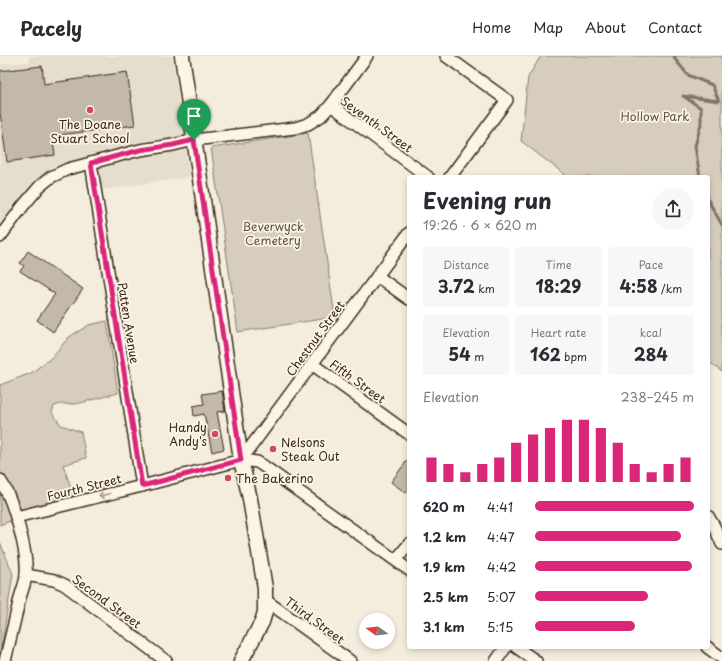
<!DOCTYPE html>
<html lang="en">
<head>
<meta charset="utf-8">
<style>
  body { margin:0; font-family:"Playpen Sans",sans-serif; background:#f7f7f7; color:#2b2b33; height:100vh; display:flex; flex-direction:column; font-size:15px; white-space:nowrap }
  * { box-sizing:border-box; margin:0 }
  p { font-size:13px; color:#7c7c81 }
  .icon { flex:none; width:22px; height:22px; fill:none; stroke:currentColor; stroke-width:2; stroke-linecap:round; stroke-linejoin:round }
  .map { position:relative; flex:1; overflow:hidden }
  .side { position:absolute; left:407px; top:119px; width:303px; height:474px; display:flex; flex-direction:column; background:#fff; border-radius:4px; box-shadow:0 2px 6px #0003 }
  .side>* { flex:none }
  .needle { width:26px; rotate:285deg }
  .controls { position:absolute; left:359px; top:557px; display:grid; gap:8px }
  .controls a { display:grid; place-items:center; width:36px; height:36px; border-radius:50%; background:#fff; box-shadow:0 2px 6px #0003; font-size:20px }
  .pin { position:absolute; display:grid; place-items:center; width:34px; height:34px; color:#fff; margin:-41px -17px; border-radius:50% 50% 50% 0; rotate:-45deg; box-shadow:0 0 4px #0007 }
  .pin .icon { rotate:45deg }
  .round { display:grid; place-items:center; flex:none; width:42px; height:42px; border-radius:21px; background:#f7f7f7 }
  .headline { display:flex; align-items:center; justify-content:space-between; height:68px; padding:0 16px }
  h1 { font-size:22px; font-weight:700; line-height:30px }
  .stats { display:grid; grid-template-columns:repeat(3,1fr); gap:6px; height:68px; padding:4px 16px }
  .stats div { display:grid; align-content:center; border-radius:4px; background:#f7f7f7; text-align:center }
  .stats b { font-size:17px; font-weight:700 }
  .stats small { font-size:11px; font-weight:400 }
  .stats p { font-size:11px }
  .chart { height:112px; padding:8px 16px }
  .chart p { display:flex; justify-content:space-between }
  .chart svg { width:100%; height:72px; margin-top:4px; stroke:#db2777; stroke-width:6 }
  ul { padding:0 16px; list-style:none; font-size:13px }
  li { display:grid; grid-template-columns:64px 48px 1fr; align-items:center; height:30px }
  li i { height:10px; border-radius:5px; background:#db2777 }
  header { display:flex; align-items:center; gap:24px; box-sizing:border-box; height:56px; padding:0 20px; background:#fff; border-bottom:1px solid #e1e1e2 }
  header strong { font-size:19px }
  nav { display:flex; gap:22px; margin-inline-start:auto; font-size:14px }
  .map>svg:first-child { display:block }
  .built { fill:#e5ddce }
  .green { fill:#d6cdbd; stroke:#887c6e }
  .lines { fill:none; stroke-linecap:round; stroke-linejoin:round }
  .stream { stroke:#817466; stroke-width:3 }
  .building { fill:#c3b9aa; stroke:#3b2a1e }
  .minor-casing { stroke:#3b2a1e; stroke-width:14 }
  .tertiary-casing { stroke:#3b2a1e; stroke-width:17 }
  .minor { stroke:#fcf5e5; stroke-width:11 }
  .tertiary { stroke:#fcf5e5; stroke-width:14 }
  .oneway { stroke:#9c9082 }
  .route-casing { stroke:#fff; stroke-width:8 }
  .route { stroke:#db2777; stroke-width:5 }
  .poi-dot { fill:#d1495b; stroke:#fcf5e5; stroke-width:1.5 }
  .labels { text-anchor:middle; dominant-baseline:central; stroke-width:3.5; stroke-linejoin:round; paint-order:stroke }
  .park-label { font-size:12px; fill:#625346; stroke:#fcf5e5 }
  .poi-label { font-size:12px; fill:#3b2a1e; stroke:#fcf5e5; text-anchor:start }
  .street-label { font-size:12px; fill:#3b2a1e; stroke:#fcf5e5 }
</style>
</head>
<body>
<header>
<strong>Pacely</strong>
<nav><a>Home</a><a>Map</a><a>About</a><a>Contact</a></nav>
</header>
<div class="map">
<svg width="722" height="605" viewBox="0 0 722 605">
  <rect width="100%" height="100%" fill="#f4eddd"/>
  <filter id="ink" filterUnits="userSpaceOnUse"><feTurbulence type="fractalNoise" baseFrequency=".025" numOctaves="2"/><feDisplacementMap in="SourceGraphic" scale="8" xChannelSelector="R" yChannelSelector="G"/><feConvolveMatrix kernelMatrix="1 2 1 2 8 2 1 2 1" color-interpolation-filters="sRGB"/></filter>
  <g filter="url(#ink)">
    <polygon class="built" points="29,0 172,0 190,121 102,134 94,101 68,107 0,174 0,8 29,6"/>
    <g class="green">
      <polygon points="541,0 722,0 722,316 708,305 708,121 568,121 521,85 528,21"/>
      <polygon points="308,77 335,261 238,276 211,92"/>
      <polygon points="107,265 118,337 76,348 61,348 54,350 52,357 61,369 81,376 86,402 63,409 74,440 0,469 0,329 31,317 51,302 69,281 89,269"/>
      <polygon points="0,486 13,518 0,600"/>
    </g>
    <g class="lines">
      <g class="stream">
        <polyline points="675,0 674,2 688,19 712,29 719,45 683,40 701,52 701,68 695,90 700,121"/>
        <polyline points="708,144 722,169"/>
      </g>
    </g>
    <g class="building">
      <polygon points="42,10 44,28 127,16 135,69 52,80 55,99 7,106 0,57 0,15"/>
      <polygon points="28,195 83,233 53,276 37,264 55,238 20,215 24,210 20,207"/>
      <polygon points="222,335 225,355 217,356 224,393 212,396 204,358 194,360 193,350 204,348 202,338"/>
      <polygon points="409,402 409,433 406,437 391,426"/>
    </g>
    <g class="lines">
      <g class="minor-casing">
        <g id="minor">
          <polyline points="446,0 507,44 450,121"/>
          <polyline points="331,49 428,121"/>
          <polyline points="91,107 142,430"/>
          <polyline points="0,181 23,150 40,130 51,121 68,113 140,94 173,89 194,84 295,72 308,68 321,60 331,49 367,0"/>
          <polyline points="377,220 409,243"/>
          <polyline points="312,308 409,378"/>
          <polyline points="241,404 409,177"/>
          <path d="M0,424C13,442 28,496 26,518C26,526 22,534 20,542C15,563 10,584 5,605"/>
          <polyline points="708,460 714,470 722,488"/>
          <polyline points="16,461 142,430 241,404 257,406 262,409 409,514"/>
          <polyline points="396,504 409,488"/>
          <polyline points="26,519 54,524 65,529 166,605"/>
          <polyline points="265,544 350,605"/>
          <polyline points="516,591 536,605"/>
          <polyline points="707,591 722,602"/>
          <polyline points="496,605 506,591"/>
        </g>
      </g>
      <g class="tertiary-casing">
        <polyline id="tertiary" points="182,0 241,404 250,443 265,532 265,556 262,566 241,605"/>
      </g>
      <use href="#minor" class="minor"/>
      <use href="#tertiary" class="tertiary"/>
    </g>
    <defs><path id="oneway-shaft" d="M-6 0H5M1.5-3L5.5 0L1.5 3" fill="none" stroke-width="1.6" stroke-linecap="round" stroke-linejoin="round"/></defs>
    <use class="oneway" href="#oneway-shaft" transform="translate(104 439) rotate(166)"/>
  </g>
  <g class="lines" filter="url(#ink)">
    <g class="route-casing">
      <polygon id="route" points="194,84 241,404 142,430 91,107 140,94 173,89"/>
    </g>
    <use href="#route" class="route"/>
  </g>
  <g class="poi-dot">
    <circle cx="90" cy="54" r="4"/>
    <circle cx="215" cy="378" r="4"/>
    <circle cx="273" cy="393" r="4"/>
    <circle cx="228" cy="422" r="4"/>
  </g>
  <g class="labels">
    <g class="park-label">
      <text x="655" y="60">Hollow Park</text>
      <text x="273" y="170">Beverwyck<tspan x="273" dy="14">Cemetery</tspan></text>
    </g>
    <g class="poi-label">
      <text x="90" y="68" text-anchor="middle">The Doane<tspan x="90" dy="14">Stuart School</tspan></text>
      <text x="207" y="371" text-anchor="end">Handy<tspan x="207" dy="14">Andy's</tspan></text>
      <text x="281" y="386">Nelsons<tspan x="281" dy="14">Steak Out</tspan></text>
      <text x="236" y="422">The Bakerino</text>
    </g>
    <g class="street-label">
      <text transform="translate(377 68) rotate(36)">Seventh Street</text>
      <text transform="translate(129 267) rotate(81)">Patten Avenue</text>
      <text transform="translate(315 282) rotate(-54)">Chestnut Street</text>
      <text transform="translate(358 325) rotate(36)">Fifth Street</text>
      <text transform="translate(84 431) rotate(-14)">Fourth Street</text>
      <text transform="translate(107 545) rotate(36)">Second Street</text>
      <text transform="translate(315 564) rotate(36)">Third Street</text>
    </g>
  </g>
</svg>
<div class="controls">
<a><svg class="needle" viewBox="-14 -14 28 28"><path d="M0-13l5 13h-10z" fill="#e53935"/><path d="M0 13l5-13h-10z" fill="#7c7c81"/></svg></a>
</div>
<div class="pin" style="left:194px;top:84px;background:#1e9e55"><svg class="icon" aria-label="arrive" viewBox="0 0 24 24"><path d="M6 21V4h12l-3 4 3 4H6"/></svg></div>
<section class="side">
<div class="headline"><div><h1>Evening run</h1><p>19:26 · 6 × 620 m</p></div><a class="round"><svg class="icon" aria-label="share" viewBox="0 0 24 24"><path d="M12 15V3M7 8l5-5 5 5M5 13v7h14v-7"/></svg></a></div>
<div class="stats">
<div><p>Distance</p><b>3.72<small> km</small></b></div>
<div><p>Time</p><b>18:29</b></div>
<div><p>Pace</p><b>4:58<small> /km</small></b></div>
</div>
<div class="stats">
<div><p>Elevation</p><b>54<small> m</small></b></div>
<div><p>Heart rate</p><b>162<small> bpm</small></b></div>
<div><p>kcal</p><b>284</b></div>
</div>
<div class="chart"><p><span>Elevation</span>238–245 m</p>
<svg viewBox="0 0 160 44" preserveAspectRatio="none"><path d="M5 44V29M15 44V33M25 44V38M35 44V33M45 44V29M55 44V20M65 44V15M75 44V11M85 44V6M95 44V6M105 44V11M115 44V20M125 44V33M135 44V38M145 44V33M155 44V29"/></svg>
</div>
<ul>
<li><b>620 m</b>4:41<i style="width:100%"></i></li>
<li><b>1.2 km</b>4:47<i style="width:92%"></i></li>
<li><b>1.9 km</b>4:42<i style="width:99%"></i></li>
<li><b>2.5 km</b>5:07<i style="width:71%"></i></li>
<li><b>3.1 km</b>5:15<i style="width:63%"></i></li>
</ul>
</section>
</div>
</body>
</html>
